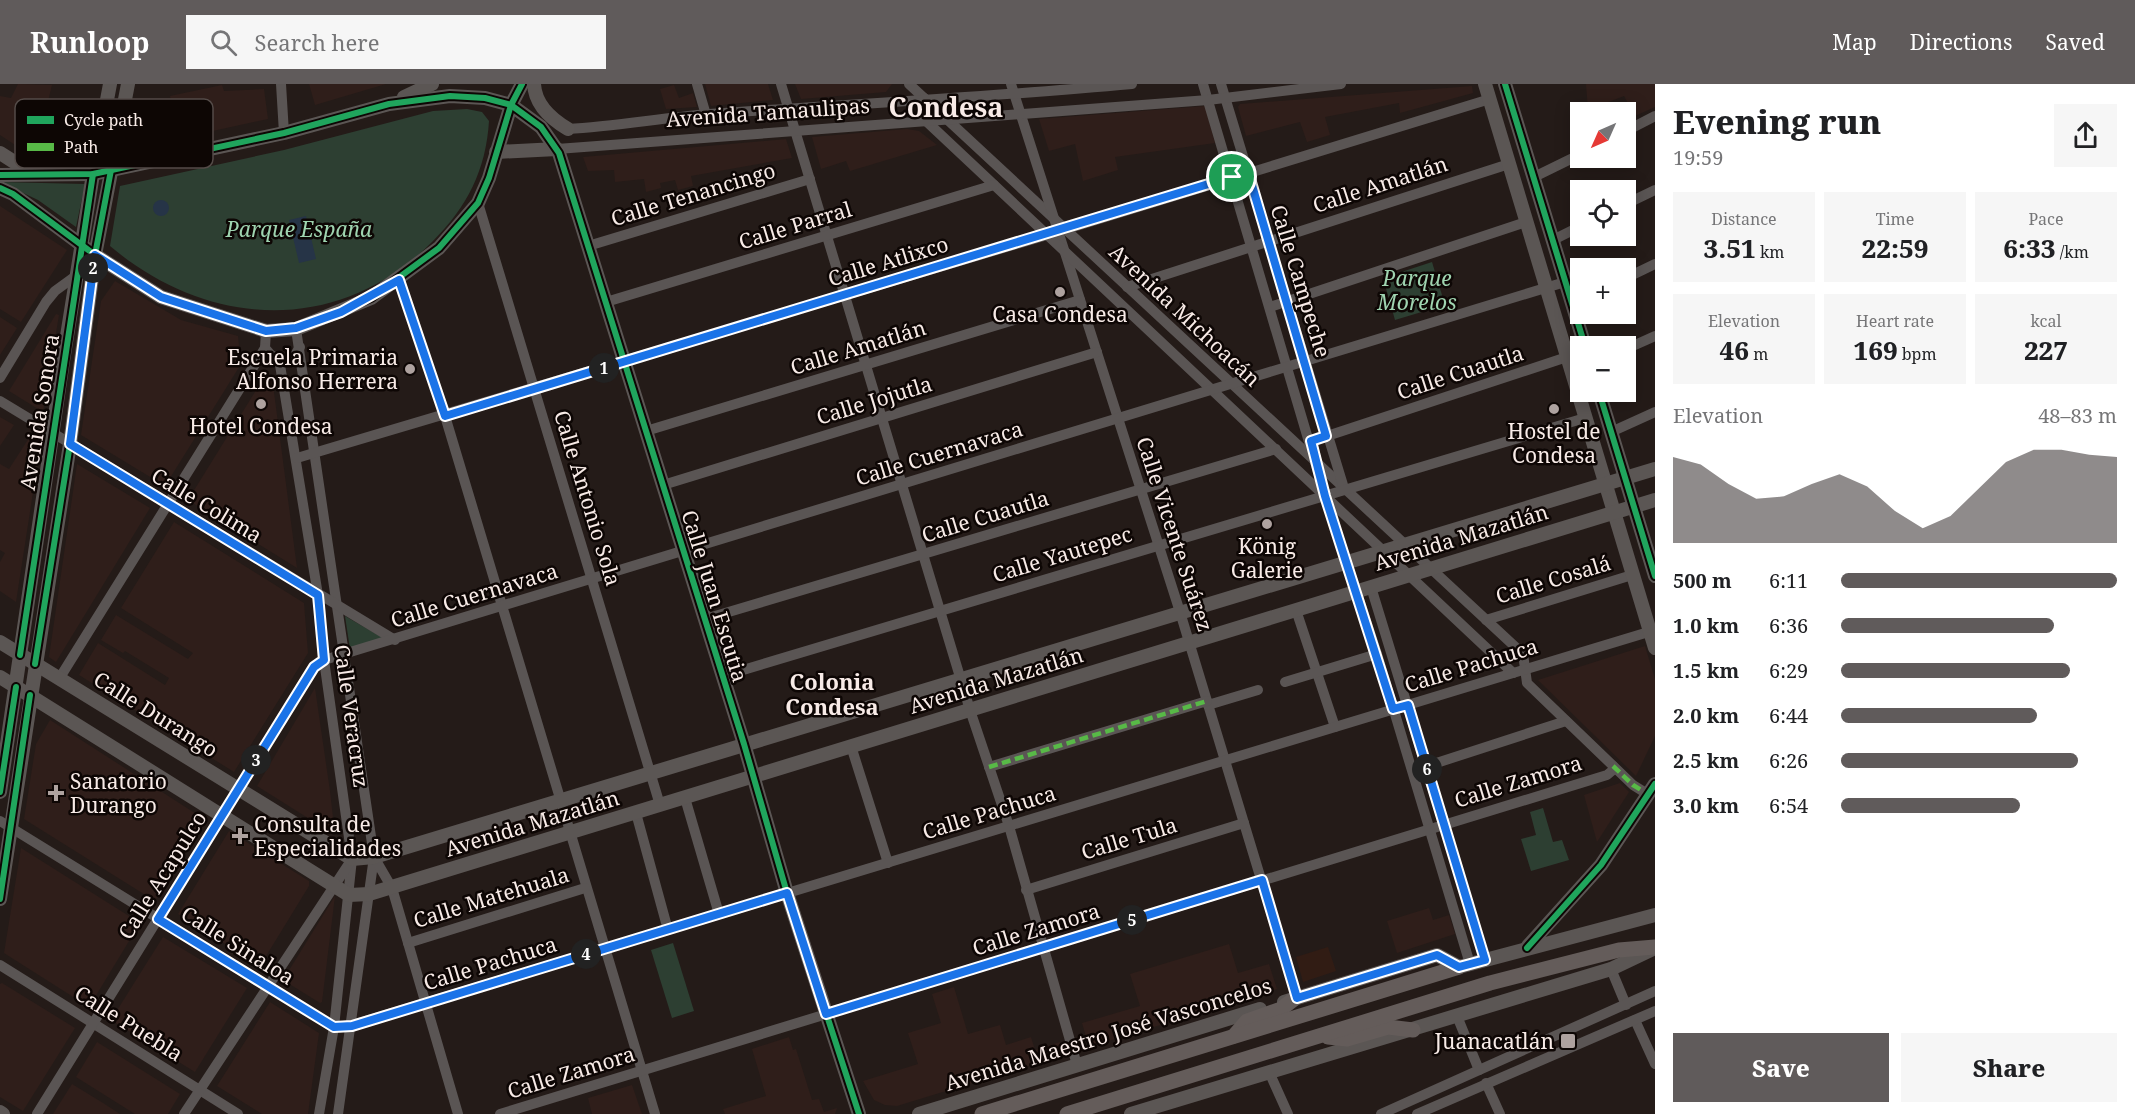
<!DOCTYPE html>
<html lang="en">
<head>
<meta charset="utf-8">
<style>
  body { margin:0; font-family:"Noto Serif",serif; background:#f6f6f6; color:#202124; height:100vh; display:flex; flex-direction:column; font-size:22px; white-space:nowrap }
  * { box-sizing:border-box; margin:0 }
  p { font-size:20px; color:#757577 }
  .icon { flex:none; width:33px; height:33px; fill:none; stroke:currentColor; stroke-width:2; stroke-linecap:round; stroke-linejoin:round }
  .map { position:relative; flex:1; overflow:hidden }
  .side { display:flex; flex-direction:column; background:#fff; width:480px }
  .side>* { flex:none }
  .needle { width:39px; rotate:225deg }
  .controls { position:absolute; left:1570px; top:18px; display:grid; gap:12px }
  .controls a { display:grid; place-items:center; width:66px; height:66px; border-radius:0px; background:#fff; box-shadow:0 3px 15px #0003; font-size:30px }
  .pin { position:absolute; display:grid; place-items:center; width:51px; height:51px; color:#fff; margin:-26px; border:3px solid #fff; border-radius:50%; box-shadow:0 2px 6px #0007 }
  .km { position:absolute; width:30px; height:30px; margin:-15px; border-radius:50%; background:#222; color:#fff; font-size:16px; line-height:30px; text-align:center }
  .round { display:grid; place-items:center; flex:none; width:63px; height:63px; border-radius:0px; background:#f6f6f6 }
  .headline { display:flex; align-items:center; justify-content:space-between; height:102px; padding:0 18px }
  h1 { font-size:33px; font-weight:800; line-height:45px }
  .stats { display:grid; grid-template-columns:repeat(3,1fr); gap:9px; height:102px; padding:6px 18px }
  .stats div { display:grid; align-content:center; border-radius:0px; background:#f6f6f6; text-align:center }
  .stats b { font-size:26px; font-weight:800 }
  .stats small { font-size:16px; font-weight:400 }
  .stats p { font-size:16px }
  .chart { height:168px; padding:12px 18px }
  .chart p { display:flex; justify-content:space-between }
  .chart svg { width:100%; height:108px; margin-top:6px; fill:#605b5b; opacity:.7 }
  .primary-button { display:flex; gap:12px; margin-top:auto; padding:12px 18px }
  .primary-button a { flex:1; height:69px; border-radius:0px; background:#605b5b; color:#fff; font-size:24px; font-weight:800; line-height:69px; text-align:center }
  .primary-button a+a { background:#f6f6f6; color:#202124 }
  ul { padding:0 18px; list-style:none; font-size:20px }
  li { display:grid; grid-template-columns:96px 72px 1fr; align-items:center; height:45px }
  li i { height:15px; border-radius:8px; background:#605b5b }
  header { display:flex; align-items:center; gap:36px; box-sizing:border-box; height:84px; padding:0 30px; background:#605b5b; color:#fff }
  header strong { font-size:28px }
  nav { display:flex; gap:33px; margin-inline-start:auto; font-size:21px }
  .search { width:420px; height:54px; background:#f6f6f6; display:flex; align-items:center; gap:15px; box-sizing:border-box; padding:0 21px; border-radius:0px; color:#757577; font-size:22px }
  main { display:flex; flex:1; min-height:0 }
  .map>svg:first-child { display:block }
  .commercial { fill:#2f1e1a }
  .built { fill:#311c14 }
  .green { fill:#2d3f32 }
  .water { fill:#263447 }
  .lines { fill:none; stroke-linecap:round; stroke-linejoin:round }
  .minor { stroke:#5a5554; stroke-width:10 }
  .major { stroke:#5b5654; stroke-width:14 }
  .highway { stroke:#645c5a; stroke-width:15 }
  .quiet { stroke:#58b947; stroke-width:4.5; stroke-dasharray:9 4.5; stroke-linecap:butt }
  .cycleway-casing { stroke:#0d0604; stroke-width:10 }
  .cycleway { stroke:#20a55d; stroke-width:6 }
  .route-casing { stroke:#fff; stroke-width:12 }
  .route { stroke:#1a73e8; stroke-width:8 }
  .poi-dot { fill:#aea29f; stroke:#0d0604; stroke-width:2 }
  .labels { text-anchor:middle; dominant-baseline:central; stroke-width:5; stroke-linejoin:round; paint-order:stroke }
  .street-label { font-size:21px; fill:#f8ebe7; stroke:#0d0604 }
  .park-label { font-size:21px; font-style:italic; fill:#9fd4b0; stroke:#0d0604 }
  .poi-label { font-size:21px; fill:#f8ebe7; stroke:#0d0604 }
  .neighbourhood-label { font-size:22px; font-weight:bold; fill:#f8ebe7; stroke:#0d0604 }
  .district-label { font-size:27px; font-weight:bold; fill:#f8ebe7; stroke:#0d0604 }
  .key { fill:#0d0604; stroke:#544b48; stroke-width:1.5 }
  .key-label { font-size:16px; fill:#f8ebe7 }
</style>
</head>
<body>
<header>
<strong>Runloop</strong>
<div class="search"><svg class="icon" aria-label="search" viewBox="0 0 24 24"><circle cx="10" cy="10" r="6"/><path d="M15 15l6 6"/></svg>Search here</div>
<nav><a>Map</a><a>Directions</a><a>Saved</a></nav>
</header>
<main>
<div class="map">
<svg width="1655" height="1030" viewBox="0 0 1655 1030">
  <rect width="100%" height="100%" fill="#241b18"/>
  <g class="commercial">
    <polygon points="18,0 52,1 44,34 89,42 84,69 35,74 0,51 0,12 11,14"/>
    <polygon points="309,0 386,0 315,21"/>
    <polygon points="705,0 768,0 773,16 711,22"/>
    <polygon points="795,0 892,0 886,8 801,15"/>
    <polygon points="1586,0 1655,0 1655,23 1635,32 1624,12 1588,26"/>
    <polygon points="222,1 224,7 264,5 268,35 126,66 130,36 152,38 174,33 170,12"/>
    <polygon points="674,1 679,14 693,9 697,23 666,25 660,5"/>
    <polygon points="1472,2 1473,9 1400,29 1399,19 1325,33 1330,51 1307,58 1300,38 1246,52 1238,23 1240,20"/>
    <polygon points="1205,22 1215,59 1115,73 1118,86 1083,97 1075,60 1049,67 1039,35"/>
    <polygon points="907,45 919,47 937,61 850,87 846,77 821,85 812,53"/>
    <polygon points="786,55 792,74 691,92 693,102 678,106 675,96 660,99 661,104 646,108 644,95 615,98 614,86 588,87 583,73"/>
    <polygon points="0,122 67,166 21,238 0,225"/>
    <polygon points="115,197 181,236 238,252 241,280 165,402 81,351 101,217"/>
    <polygon points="56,230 59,231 43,328 9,307"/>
    <polygon points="0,233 17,244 0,271"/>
    <polygon points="266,290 272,293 297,484 188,416"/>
    <polygon points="0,333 14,341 0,362"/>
    <polygon points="31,351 41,357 16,518 0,507 0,478 5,469 0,466 0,380 9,385"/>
    <polygon points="77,380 150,424 56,578 49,573"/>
    <polygon points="174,438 304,519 308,569 234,688 79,591 98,559 165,601 169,594 125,567 123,569 101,556 116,531 188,575 193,569 121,524"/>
    <polygon points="1645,562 1655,595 1655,652 1636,692 1538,596"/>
    <polygon points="315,604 330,707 335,751 257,702"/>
    <polygon points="50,636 204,735 155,817 24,735 36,660"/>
    <polygon points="1620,699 1629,708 1597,758 1584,711"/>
    <polygon points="229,747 309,797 309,802 260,882 178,830"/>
    <polygon points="21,764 140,839 89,923 4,869"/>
    <polygon points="335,812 322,918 320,919 283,896"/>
    <polygon points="1429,824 1433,836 1449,831 1455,850 1397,869 1387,837"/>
    <polygon points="163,853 247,904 195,988 111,936"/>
    <polygon points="1229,860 1238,889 1269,880 1277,905 1089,963 1082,939 1140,922 1130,890"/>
    <polygon points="2,899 75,944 23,1027 0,1013 0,900"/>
    <polygon points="954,903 968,950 1000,941 1006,961 1031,953 1035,966 1060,958 1064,971 897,1022 885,1021 874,1016 863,997 918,980 908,949 941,939 932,910"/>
    <polygon points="270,918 319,949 308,1030 262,1030 217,1002"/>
    <polygon points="789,953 793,966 796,965 812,1016 819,1015 824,1028 837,1024 835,1030 725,1030 723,1025 766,1012 752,965"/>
    <polygon points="97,958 180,1010 168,1030 135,1030 76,993"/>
    <polygon points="72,1000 103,1019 120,1030 53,1030"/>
    <polygon points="632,1001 642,1030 592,1030 588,1014"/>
  </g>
  <polygon class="built" points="1328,863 1336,887 1303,898 1296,873"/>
  <g class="green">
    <path d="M467,25L482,28L489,37C486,86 467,123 433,157C339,252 208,245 110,162L120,102L284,66L433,27Z"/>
    <polygon points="0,98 85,100 76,143 38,116"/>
    <polygon points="1432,178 1445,221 1395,236 1383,194"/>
    <polygon points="345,532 383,554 350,565"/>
    <polygon points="1543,724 1553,758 1562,756 1569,776 1531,787 1521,755 1536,751 1530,728"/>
    <polygon points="673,859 694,927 672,934 651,866"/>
  </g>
  <g class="water">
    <circle cx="161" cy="124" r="8"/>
    <polygon points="306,132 316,175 299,179 289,136"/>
  </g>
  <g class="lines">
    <g class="minor">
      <polyline points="281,0 284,49"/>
      <polyline points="697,0 706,31"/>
      <polyline points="781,0 970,626 1009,742 1077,981"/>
      <polyline points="909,0 1523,570 1527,599 1633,701 1649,711"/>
      <polyline points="1011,0 1180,528 1297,914"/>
      <polyline points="1203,0 1325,412 1377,570 1470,880"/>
      <polyline points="1221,0 1343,401"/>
      <polyline points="924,14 925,36 1513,589"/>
      <path d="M568,45C615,42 662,34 709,30C850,20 991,13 1132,0"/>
      <polyline points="1626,47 1655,32"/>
      <polyline points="557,65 1208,16 1341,0"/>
      <polyline points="1534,93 1581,70"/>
      <polyline points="478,119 660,721"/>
      <polyline points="1626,120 1655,106"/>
      <polyline points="1553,156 1581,142"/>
      <polyline points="588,162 810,95"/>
      <polyline points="1626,194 1655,180"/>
      <polyline points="399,196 445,332 655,1030"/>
      <polyline points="1127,203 1509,80"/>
      <polyline points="606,218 994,101"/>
      <polyline points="1270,223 1526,138"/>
      <polyline points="296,245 374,773 338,1030"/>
      <polyline points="266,247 265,264 271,271 279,275 318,511 324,576 352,775 334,943 319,1030"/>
      <polyline points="1626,265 1655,252"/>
      <polyline points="279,275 295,271 300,263"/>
      <polyline points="0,294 46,218 55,207 77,191"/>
      <polyline points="0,317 395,556"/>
      <polyline points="646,347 1080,216"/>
      <polyline points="1611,348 1655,328"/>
      <polyline points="1321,354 1567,273"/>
      <polyline points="297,374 1047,151 1490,15"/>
      <polyline points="663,401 1097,268"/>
      <polyline points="1371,503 1485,876"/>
      <polyline points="1296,526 1335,643"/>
      <polyline points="705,535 1276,365"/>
      <polyline points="1486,536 1632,491"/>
      <polyline points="723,592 1585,334"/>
      <polyline points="59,595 265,264"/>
      <polyline points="1285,598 1377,570"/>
      <polyline points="1208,621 1258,606"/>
      <polyline points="851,662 888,779"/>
      <polyline points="989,683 1207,617"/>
      <polyline points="1421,684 1566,637"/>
      <polyline points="685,714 719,830"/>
      <polyline points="636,729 668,846"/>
      <polyline points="0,737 334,943 352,941 1655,546"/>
      <polyline points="374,773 392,804 458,1030"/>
      <polyline points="1026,806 1244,739"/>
      <polyline points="408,859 585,804"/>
      <polyline points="0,881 238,1030"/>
      <polyline points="1611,885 1626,921"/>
      <polyline points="1457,932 1479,986"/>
      <polyline points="1635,936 1655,980"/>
      <polyline points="1270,990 1288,1030"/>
      <polyline points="1486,999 1500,1030"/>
      <polyline points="37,1030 314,583 324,576 1565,198"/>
      <polyline points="184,1030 352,775"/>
      <polyline points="500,1030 1607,691 1613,686 1613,682"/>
      <polyline points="1381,1030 1655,907"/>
      <polyline points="1417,1030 1655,927"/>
    </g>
    <g class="major">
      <path d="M534,0C535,21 551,35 568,45"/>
      <polyline points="1485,0 1655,564"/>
      <polyline points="1505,0 1585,262"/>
      <polyline points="404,13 432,0"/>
      <polyline points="496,68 557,65"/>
      <polyline points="0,69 33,90"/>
      <polyline points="0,91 93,90 284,49 389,20 450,12 485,14 511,21 541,43 559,69 744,660 787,809 859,1030"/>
      <polyline points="0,104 13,110 95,171 161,213 266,247 296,245 371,214 439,164 478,119 489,94 511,21 522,0"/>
      <polyline points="1599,308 1655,492"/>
      <polyline points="0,558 352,775 374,773 1655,385"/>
      <polyline points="0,593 349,811 369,810 1655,416"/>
      <polyline points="0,708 63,277 93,90 110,0"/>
      <polyline points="0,815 70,360 95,171 128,0"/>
      <polyline points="1528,862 1601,781 1655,700"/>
      <polyline points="1284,918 1437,871 1459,883 1655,831"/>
      <polyline points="0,1028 3,1030"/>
      <polyline points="919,1030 1260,925"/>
      <polyline points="1131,1030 1611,885 1655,864"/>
    </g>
    <g class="highway">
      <polyline points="1234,952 1247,937 1281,925 1294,915"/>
      <polyline points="1328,953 1347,955 1388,943 1413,946"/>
      <polyline points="982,1030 1459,883"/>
      <polyline points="1067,1030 1490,899 1619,866 1655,863"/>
    </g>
    <g class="quiet">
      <polyline points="1613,682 1633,701 1649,711"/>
      <polyline points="989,683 1207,617"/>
    </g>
    <g class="cycleway-casing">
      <g id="cycleway">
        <polyline points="1505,0 1585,262"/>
        <polyline points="0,91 93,90 284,49 389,20 450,12 485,14 511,21 541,43 559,69 744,660 787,809 859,1030"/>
        <polyline points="0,104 13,110 95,171 161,213 266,247 296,245 371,214 439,164 478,119 489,94 511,21 522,0"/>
        <polyline points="1599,308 1655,492"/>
        <polyline points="20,571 93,90"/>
        <polyline points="35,580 70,360 95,171 111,86"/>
        <polyline points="0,708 16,603"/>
        <polyline points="0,815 30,611"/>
        <polyline points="1527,864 1601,781 1655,700"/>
      </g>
    </g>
    <use href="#cycleway" class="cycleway"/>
  </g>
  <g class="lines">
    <g class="route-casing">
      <polygon id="route" points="1248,88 1326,352 1311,357 1325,412 1393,625 1408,621 1485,876 1459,883 1437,871 1297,914 1262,796 826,930 787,809 352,942 334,943 158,835 314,583 324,576 318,511 70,360 95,171 161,213 266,247 296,244 341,228 399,196 445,332"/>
    </g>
    <use href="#route" class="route"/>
  </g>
  <g class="poi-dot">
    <circle cx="1060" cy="208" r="6"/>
    <circle cx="410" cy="285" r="6"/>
    <circle cx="261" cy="320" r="6"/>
    <circle cx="1554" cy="325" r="6"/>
    <circle cx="1267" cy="440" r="6"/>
    <path d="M53 700h6v6h6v6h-6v6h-6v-6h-6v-6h6z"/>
    <path d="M237 743h6v6h6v6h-6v6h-6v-6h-6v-6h6z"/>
    <rect x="1560" y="949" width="16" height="16" rx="3"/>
  </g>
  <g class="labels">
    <g class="street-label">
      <text transform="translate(768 28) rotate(-4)">Avenida Tamaulipas</text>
      <text transform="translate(1380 100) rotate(-18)">Calle Amatlán</text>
      <text transform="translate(693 110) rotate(-17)">Calle Tenancingo</text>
      <text transform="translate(795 141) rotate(-17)">Calle Parral</text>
      <text transform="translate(888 177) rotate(-17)">Calle Atlixco</text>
      <text transform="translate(1301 197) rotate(73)">Calle Campeche</text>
      <text transform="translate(1185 231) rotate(43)">Avenida Michoacán</text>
      <text transform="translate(858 263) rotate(-17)">Calle Amatlán</text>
      <text transform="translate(1460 288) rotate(-18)">Calle Cuautla</text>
      <text transform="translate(874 316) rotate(-17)">Calle Jojutla</text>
      <text transform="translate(39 328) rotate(-81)">Avenida Sonora</text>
      <text transform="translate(939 369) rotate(-17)">Calle Cuernavaca</text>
      <text transform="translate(588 414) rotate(73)">Calle Antonio Sola</text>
      <text transform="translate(207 421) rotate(31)">Calle Colima</text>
      <text transform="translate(985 432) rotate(-17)">Calle Cuautla</text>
      <text transform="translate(1175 450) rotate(72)">Calle Vicente Suárez</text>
      <text transform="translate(1461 453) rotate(-17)">Avenida Mazatlán</text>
      <text transform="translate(1062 470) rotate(-17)">Calle Yautepec</text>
      <text transform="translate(1553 495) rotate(-17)">Calle Cosalá</text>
      <text transform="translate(474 511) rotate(-17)">Calle Cuernavaca</text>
      <text transform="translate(715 512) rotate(73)">Calle Juan Escutia</text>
      <text transform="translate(1471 581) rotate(-17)">Calle Pachuca</text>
      <text transform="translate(996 596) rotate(-17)">Avenida Mazatlán</text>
      <text transform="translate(156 630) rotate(32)">Calle Durango</text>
      <text transform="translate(352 632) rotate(82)">Calle Veracruz</text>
      <text transform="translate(1518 697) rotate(-17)">Calle Zamora</text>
      <text transform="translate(989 728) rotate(-17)">Calle Pachuca</text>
      <text transform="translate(532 739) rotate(-17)">Avenida Mazatlán</text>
      <text transform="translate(1129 754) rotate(-17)">Calle Tula</text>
      <text transform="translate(162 791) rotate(-58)">Calle Acapulco</text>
      <text transform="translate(491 813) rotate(-17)">Calle Matehuala</text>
      <text transform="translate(1036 845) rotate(-17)">Calle Zamora</text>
      <text transform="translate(238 861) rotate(32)">Calle Sinaloa</text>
      <text transform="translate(490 879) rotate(-17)">Calle Pachuca</text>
      <text transform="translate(129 939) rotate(32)">Calle Puebla</text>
      <text transform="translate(1108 950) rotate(-17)">Avenida Maestro José Vasconcelos</text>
      <text transform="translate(571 988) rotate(-17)">Calle Zamora</text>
    </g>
    <g class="park-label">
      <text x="299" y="145">Parque España</text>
      <text x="1417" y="194">Parque<tspan x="1417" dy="24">Morelos</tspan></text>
    </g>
    <g class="poi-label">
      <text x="1060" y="230">Casa Condesa</text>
      <text x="398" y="273" text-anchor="end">Escuela Primaria<tspan x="398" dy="24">Alfonso Herrera</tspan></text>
      <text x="261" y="342">Hotel Condesa</text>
      <text x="1554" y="347">Hostel de<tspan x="1554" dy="24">Condesa</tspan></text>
      <text x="1267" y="462">König<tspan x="1267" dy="24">Galerie</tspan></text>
      <text x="70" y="697" text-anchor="start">Sanatorio<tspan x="70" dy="24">Durango</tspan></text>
      <text x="254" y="740" text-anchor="start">Consulta de<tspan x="254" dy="24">Especialidades</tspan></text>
      <text x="1554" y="957" text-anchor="end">Juanacatlán</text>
    </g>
    <g class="neighbourhood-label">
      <text x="832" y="597">Colonia<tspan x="832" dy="25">Condesa</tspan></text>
    </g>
    <g class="district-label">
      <text x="946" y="22">Condesa</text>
    </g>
  </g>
  <rect x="15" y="15" width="198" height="69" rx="9" class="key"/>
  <rect x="27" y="32" width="27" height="8" fill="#20a55d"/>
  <rect x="27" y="59" width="27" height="8" fill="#58b947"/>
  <g class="key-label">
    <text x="64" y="42">Cycle path</text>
    <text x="64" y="69">Path</text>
  </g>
</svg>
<div class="controls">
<a><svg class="needle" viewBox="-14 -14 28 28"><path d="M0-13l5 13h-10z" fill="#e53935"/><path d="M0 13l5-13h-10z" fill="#757577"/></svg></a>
<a><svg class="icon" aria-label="locate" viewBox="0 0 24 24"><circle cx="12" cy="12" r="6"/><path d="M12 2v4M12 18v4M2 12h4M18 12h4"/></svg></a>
<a>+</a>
<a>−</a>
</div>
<div class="pin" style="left:1232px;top:93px;background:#1e9e55"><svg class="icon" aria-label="arrive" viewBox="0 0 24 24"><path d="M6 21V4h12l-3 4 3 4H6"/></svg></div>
<b class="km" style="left:604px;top:284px">1</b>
<b class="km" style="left:93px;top:184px">2</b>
<b class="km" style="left:256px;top:676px">3</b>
<b class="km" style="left:586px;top:870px">4</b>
<b class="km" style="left:1132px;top:836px">5</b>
<b class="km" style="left:1427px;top:685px">6</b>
</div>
<section class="side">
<div class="headline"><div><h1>Evening run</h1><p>19:59</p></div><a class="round"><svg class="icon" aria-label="share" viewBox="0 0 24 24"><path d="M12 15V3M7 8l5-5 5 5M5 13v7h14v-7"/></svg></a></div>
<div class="stats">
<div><p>Distance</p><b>3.51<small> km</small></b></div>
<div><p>Time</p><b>22:59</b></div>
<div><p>Pace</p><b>6:33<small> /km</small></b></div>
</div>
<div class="stats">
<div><p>Elevation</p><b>46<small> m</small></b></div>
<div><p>Heart rate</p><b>169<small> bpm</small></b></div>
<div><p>kcal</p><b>227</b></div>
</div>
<div class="chart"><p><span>Elevation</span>48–83 m</p>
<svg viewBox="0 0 160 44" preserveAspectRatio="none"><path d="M0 44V9L10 12L20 20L30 26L40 25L50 20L60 16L70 21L80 31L90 38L100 33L110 22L120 11L130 6L140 6L150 8L160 9V44z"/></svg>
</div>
<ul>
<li><b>500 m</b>6:11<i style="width:100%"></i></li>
<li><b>1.0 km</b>6:36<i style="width:77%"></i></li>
<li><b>1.5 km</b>6:29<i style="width:83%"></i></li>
<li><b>2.0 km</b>6:44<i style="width:71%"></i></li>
<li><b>2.5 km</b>6:26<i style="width:86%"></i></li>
<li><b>3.0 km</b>6:54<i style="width:65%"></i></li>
</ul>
<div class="primary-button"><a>Save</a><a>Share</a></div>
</section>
</main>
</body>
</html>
